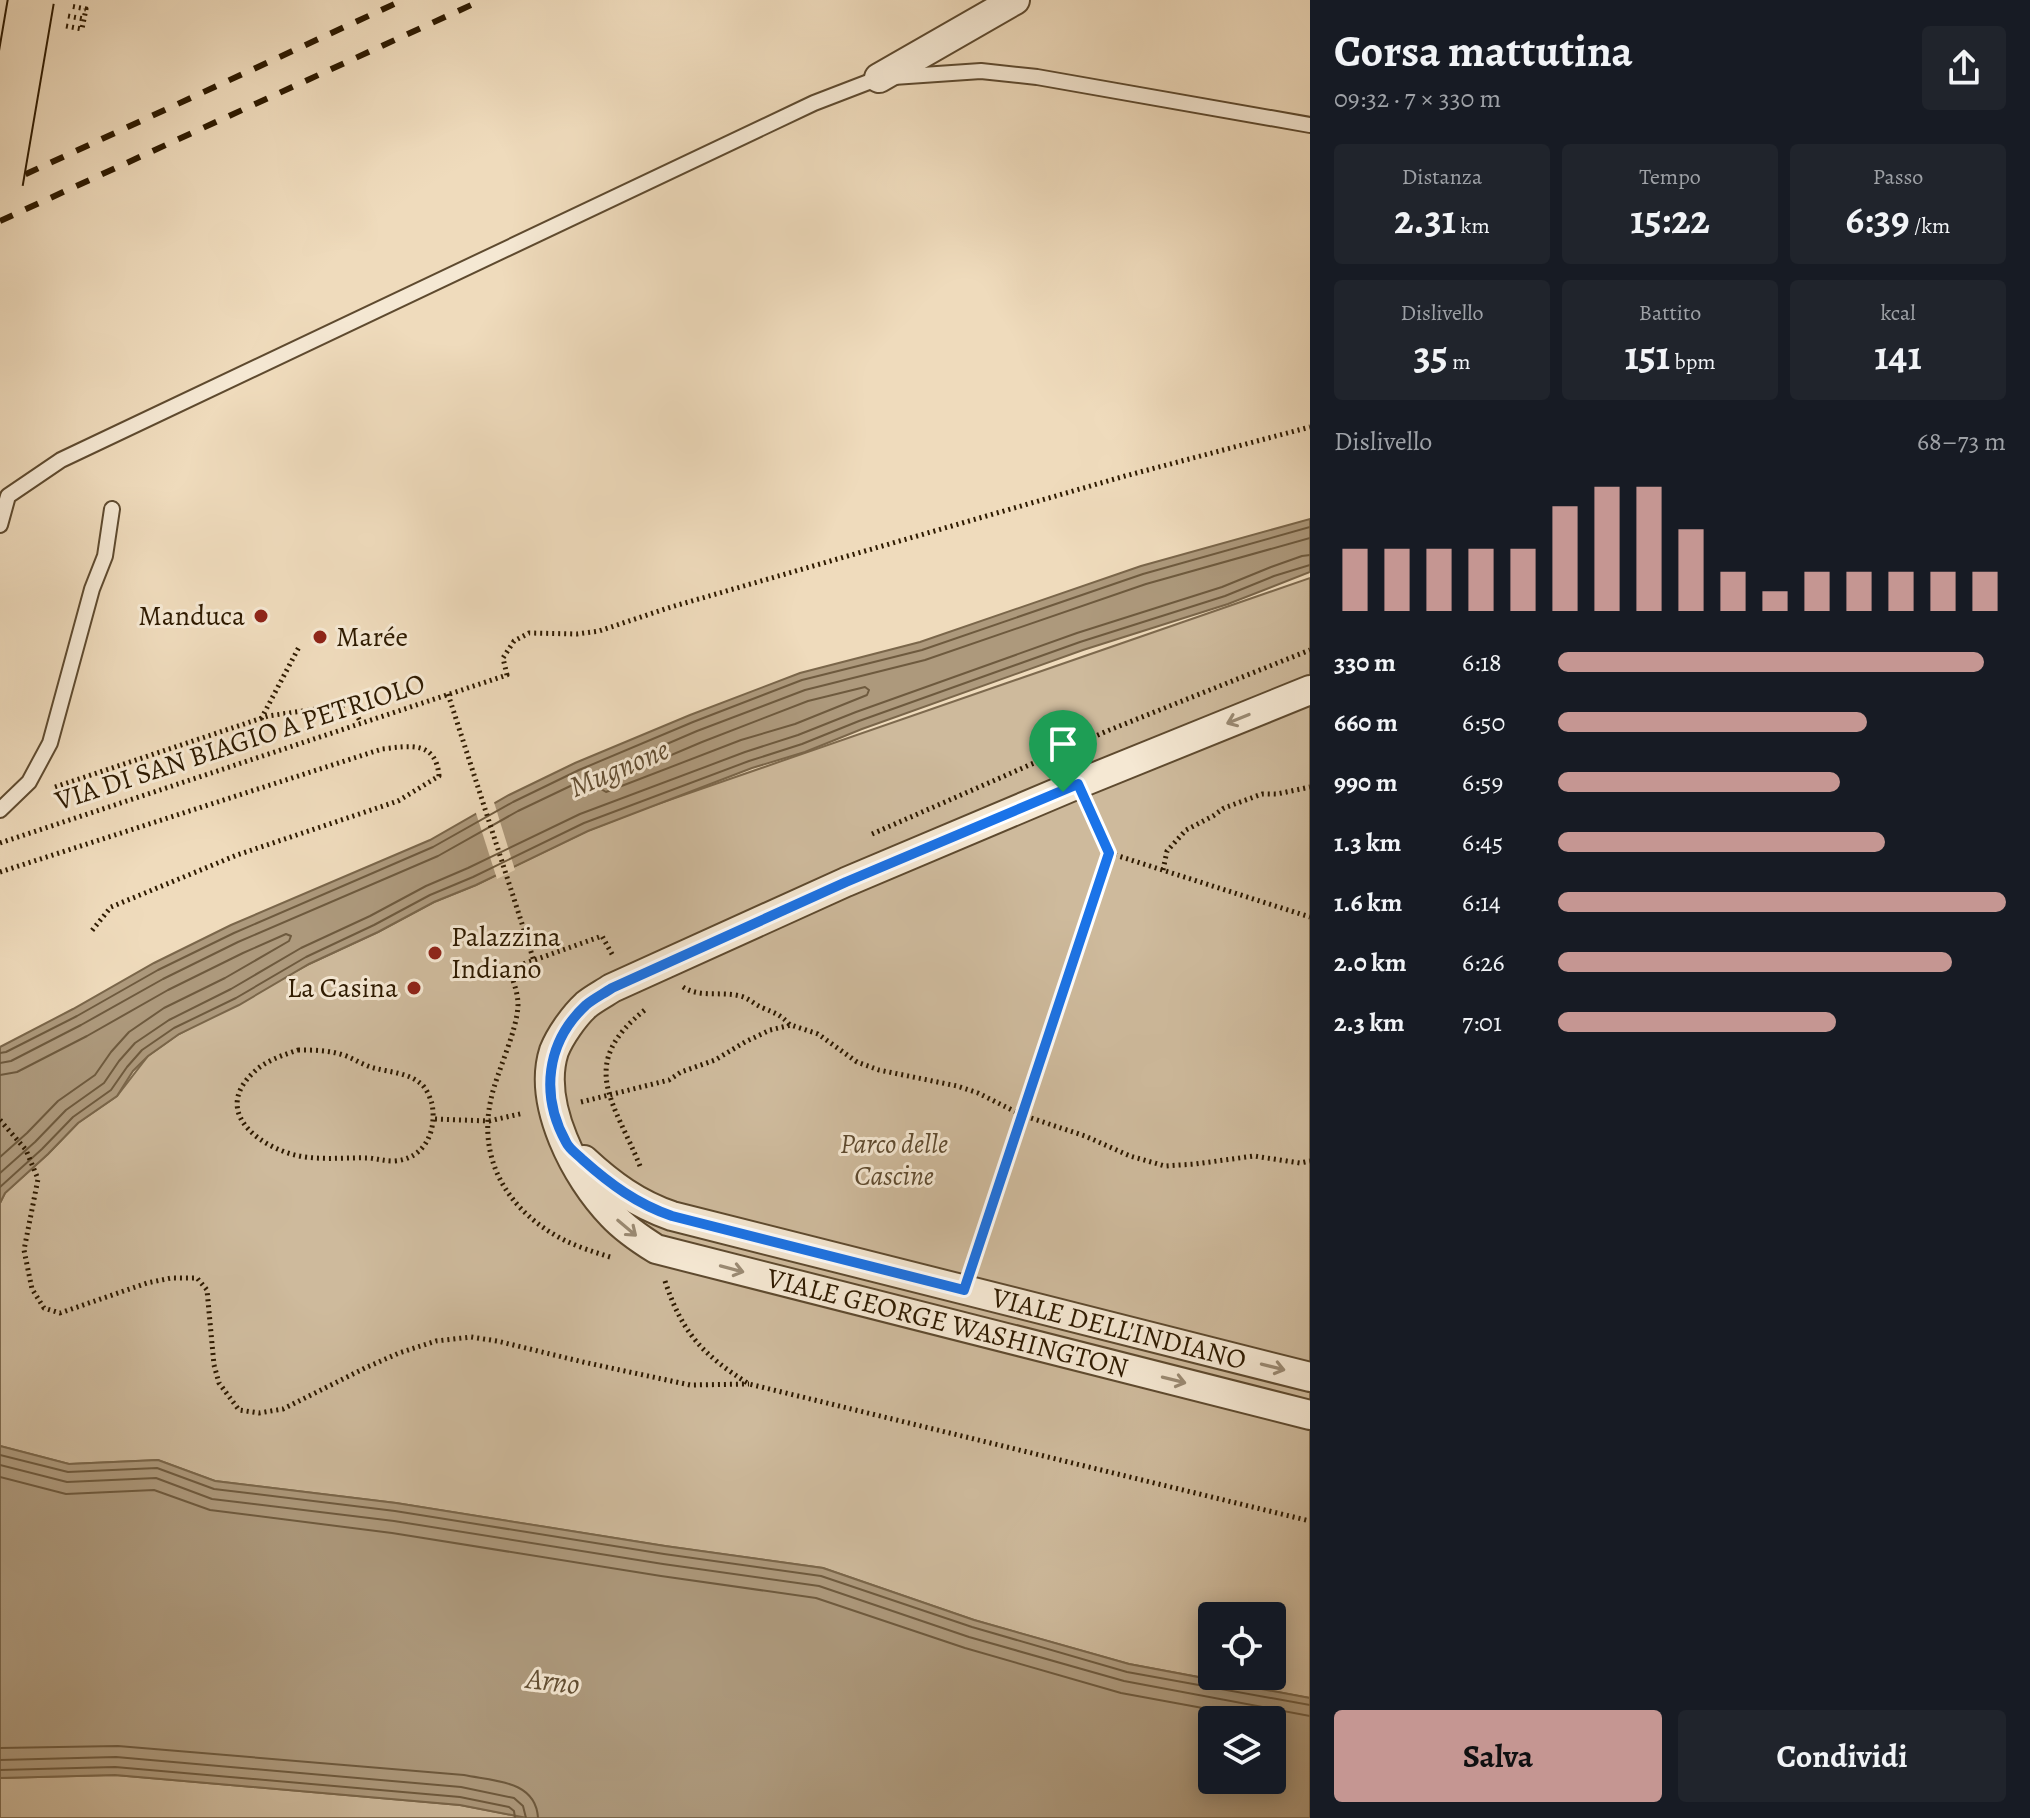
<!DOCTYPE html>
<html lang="it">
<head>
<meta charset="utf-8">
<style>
  body { margin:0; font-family:Alegreya,serif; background:#20242c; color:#f1f3f6; height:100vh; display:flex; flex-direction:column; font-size:30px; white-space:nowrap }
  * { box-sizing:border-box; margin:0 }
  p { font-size:26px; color:#9ea1a6 }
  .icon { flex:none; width:44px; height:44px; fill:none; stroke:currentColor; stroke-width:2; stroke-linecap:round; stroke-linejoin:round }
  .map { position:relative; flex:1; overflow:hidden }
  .drawer { display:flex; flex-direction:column; background:#171b24; width:720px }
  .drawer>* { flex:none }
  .fabs { position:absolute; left:1198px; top:1602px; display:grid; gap:16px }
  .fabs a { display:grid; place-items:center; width:88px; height:88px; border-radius:8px; background:#171b24; box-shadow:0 4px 20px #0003; font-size:40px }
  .pin { position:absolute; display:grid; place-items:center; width:68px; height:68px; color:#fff; margin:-82px -34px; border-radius:50% 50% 50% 0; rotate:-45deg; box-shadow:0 0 8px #0007 }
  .pin .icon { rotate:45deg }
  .round { display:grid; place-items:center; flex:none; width:84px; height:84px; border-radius:8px; background:#20242c }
  .head { display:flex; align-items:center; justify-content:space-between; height:136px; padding:0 24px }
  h1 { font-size:44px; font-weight:600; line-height:60px }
  .metrics { display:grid; grid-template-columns:repeat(3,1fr); gap:12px; height:136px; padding:8px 24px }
  .metrics div { display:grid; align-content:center; border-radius:8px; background:#20242c; text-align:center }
  .metrics b { font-size:40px; font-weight:600 }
  .metrics small { font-size:22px; font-weight:400 }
  .metrics p { font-size:22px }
  .chart { height:224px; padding:16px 24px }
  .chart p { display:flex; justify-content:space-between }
  .chart svg { width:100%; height:144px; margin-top:8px; stroke:#c59692; stroke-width:6 }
  .primary-button { display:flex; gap:16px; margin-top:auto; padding:16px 24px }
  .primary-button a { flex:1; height:92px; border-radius:8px; background:#c59692; color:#111; font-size:32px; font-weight:600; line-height:92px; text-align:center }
  .primary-button a+a { background:#20242c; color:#f1f3f6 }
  ul { padding:0 24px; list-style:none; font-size:26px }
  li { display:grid; grid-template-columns:128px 96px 1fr; align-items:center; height:60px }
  li i { height:20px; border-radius:10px; background:#c59692 }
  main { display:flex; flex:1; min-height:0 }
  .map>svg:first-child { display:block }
  .green { fill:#ceba9c; stroke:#7e6a4e; stroke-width:2; fill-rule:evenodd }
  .water { fill:#ad997c; stroke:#7a664a; stroke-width:2; fill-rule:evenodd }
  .pier { fill:#efdbbc }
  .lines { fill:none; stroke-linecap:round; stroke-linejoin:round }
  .shore { stroke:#6e5a3e; stroke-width:2 }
  .lane-casing { stroke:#5e4a2f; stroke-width:18 }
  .street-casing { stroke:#5e4a2f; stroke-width:32 }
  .path { stroke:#2e1a00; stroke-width:5; stroke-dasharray:2 4; stroke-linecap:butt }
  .lane { stroke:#f5e8d3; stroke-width:14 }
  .street { stroke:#f5e8d3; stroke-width:28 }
  .rail { stroke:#2e1a00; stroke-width:6; stroke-dasharray:14 14; stroke-linecap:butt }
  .highway-bridge-casing { stroke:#2e1a00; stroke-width:48; stroke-linecap:butt }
  .highway-bridge { stroke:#efdbbc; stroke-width:44 }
  .oneway { stroke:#9b8b74 }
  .route-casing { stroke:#fff; stroke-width:16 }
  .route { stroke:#1a73e8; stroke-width:10 }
  .poi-dot { fill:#8f2418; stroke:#f5e8d3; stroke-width:3 }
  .labels { text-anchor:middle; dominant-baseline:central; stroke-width:6; stroke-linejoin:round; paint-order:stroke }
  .poi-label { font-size:28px; fill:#2e1a00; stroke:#f5e8d3; text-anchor:end }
  .street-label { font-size:28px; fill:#2e1a00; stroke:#f5e8d3 }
  .park-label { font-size:28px; font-style:italic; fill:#5e4a2f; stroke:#f5e8d3 }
  .water-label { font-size:30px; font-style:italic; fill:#614d32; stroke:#f5e8d3 }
</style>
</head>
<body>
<main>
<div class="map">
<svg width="1310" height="1818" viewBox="0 0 1310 1818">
  <rect width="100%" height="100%" fill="#efdbbc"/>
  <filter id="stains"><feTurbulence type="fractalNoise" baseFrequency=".0025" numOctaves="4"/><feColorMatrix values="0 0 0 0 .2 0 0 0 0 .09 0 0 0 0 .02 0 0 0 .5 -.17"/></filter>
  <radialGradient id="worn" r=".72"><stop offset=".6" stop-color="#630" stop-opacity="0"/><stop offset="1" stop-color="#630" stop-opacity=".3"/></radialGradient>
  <g class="green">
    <path d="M1310,578V1698L1129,1664L974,1620L823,1568L665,1546L396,1503L215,1481L158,1460L69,1464L0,1446V1203L5,1193L48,1154L78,1123L117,1096L148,1056L179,1034L309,964L378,932L434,902L476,885L587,831L646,808ZM1212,1616H1272V1676H1212Z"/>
    <polygon points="115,1775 460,1805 527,1818 0,1818 0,1778"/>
  </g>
  <g class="water">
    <polygon points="1310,519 1310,572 1228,604 1083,650 862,729 805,752 752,768 588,831 476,885 434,902 378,932 309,964 239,1005 179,1034 148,1056 133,1071 117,1096 78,1123 48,1154 5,1193 0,1203 0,1047 73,1009 154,963 231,925 430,840 509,795 575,763 690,715 800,673 920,642 1141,566"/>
    <path d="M0,1446L69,1464L158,1460L215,1481L396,1503L665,1546L823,1568L974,1620L1129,1664L1310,1698V1818H527L460,1805L115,1775L0,1778ZM1212,1720H1272V1780H1212Z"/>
  </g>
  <polygon class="pier" points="493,799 515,870 497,879 475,810"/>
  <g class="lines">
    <g class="shore">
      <polygon points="865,687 869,690 867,695 795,724 741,740 606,792 601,789 603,784 702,742 808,701"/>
      <polyline points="0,1053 6,1052 77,1016 158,970 234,933 433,847 513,802 579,770 693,722 802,680 922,650 1143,574 1310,527"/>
      <polyline points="0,1063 11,1061 81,1025 163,979 238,942 438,856 518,811 583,780 697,731 805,690 925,660 1146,584 1310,538"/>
      <polyline points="0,1075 17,1072 87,1036 168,990 243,953 286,934 291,936 289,941 225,978 164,1008 129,1032 111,1052 95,1075 58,1101 27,1133 0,1157"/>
      <polyline points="0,1173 35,1142 66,1110 104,1083 119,1061 135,1043 169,1020 231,989 301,948 370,916 426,886 468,868 580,814 745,752 798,735 856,712 1077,633 1222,587 1271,567 1302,556 1310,555"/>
      <polyline points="0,1187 42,1149 73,1117 111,1090 127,1067 142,1050 174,1028 236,998 306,957 374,925 430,895 473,877 584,823 749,761 802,744 859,721 1080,642 1225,596 1274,576 1310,565"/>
      <polyline points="0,1455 68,1472 157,1468 214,1489 395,1511 664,1554 821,1576 972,1627 1127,1672 1310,1705"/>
      <polyline points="0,1465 67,1482 156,1478 212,1499 394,1521 663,1564 819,1586 969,1637 1124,1681 1310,1716"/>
      <polyline points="0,1477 66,1494 154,1490 210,1510 392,1533 661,1576 816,1598 965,1648 1121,1693 1268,1720"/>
      <path d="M0,1748L118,1746L464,1775C493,1781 536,1780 538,1818"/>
      <polyline points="0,1760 116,1757 461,1787 514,1798 523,1806 526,1818"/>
      <polyline points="0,1770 115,1767 460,1797 509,1807 514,1811 515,1818"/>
    </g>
    <g class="lane-casing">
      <g id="lane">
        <polyline points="0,525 8,496 61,460 814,103 879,78 981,71 1037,77 1310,125"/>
        <polyline points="0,810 29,782 50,743 92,589 105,556 112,509"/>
      </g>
    </g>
    <g class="street-casing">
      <g id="street">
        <polyline points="879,78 1015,0"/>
        <path id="s1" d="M1310,690L1078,784L846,882L612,988C603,994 593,999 586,1005C574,1016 560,1036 554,1051C537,1104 576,1178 612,1215C625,1229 640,1239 656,1249L1310,1415"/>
        <path id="s2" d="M584,1160C611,1185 637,1204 672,1216L1310,1377"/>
      </g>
    </g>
    <g class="path">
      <polyline points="68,16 84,19"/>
      <polyline points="66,26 82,29 86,9 70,6"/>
      <polyline points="448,694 534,961"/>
      <polyline points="261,719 299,647"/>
      <polyline points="55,787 268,716 351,704 361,723"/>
      <polyline points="872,834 1107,731 1310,650"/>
      <polyline points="0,843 507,675 503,658 514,641 529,633 577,634 599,631 671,607 1125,476 1310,427"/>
      <polyline points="1109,853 1310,917"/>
      <polyline points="1163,870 1167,851 1186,830 1213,816 1224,808 1262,794 1277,794 1310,787"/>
      <path d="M0,872L382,749C409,746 436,740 439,776L398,801L237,855L111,907L90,933"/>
      <path d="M683,987C700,998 721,991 740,996C749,998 755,1005 763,1008C775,1013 781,1015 790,1025"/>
      <path d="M298,1050C312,1050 326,1050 340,1054C352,1057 362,1065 374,1068C389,1072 408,1073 420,1083C426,1087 430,1097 432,1104C437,1131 425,1159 394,1161C385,1161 378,1159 370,1158C341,1157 312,1162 285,1152C247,1138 217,1106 254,1072C265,1061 283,1055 298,1050Z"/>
      <polyline points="581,1102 669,1080 681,1072 715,1060 745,1042 770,1030 791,1025 818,1034 857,1062 879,1070 957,1086 978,1093 1022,1115 1085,1136 1130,1156 1165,1166 1195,1164 1254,1156 1300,1163 1310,1161"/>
      <polyline points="435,1119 489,1121 524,1113"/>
      <polyline points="0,1120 26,1150 38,1179 24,1250 32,1289 44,1308 60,1313 147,1283 171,1278 197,1278 207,1290 214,1365 219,1383 239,1410 259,1413 283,1409 365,1368 399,1353 436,1341 471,1337 497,1341 583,1362 690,1385 749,1384"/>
      <path d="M640,1166C614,1101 576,1064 646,1009"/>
      <path d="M610,1257C594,1252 578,1247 564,1240C509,1212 477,1161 491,1099C497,1071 517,1032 518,1005C518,992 513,981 509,969L602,936L613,956"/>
      <polyline points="973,1263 1109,853 1090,811"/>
      <path d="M665,1281C682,1333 703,1355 749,1384L1310,1521"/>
    </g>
    <use href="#lane" class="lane"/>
    <use href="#street" class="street"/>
    <g class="rail">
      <polyline points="0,186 403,0"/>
      <polyline points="0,221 482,0"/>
    </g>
    <g class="highway-bridge-casing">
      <polyline id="highway-bridge" points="0,182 31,0"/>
    </g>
    <use href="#highway-bridge" class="highway-bridge"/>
  </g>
  <defs><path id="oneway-shaft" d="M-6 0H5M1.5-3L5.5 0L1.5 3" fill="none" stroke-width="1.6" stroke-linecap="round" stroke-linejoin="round" transform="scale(2)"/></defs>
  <g class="oneway">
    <use href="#oneway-shaft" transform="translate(1238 719) rotate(158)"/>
    <use href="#oneway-shaft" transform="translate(627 1228) rotate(40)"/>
    <use href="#oneway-shaft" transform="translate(732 1269) rotate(15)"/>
    <use href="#oneway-shaft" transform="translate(1273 1367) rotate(14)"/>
    <use href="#oneway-shaft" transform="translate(1174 1380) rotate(14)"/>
  </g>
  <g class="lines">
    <g class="route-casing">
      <path id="route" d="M1078,784L1109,853L964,1290L672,1216C637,1204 610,1184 583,1160C577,1154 569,1149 566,1142C540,1095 546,1042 586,1005C593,999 603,994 612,988L846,882Z"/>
    </g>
    <use href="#route" class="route"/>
  </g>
  <g class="poi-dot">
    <circle cx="261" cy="616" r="8"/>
    <circle cx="320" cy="637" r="8"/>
    <circle cx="435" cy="953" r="8"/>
    <circle cx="414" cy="988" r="8"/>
  </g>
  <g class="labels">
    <g class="poi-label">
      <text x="245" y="616">Manduca</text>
      <text x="336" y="637" text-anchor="start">Marée</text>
      <text x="451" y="937" text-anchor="start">Palazzina<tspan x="451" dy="32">Indiano</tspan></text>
      <text x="398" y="988">La Casina</text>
    </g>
    <g class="street-label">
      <text transform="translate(240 742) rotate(-18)">VIA DI SAN BIAGIO A PETRIOLO</text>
      <text stroke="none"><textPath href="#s1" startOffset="1384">VIALE GEORGE WASHINGTON</textPath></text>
      <text stroke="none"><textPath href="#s2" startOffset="566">VIALE DELL'INDIANO</textPath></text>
    </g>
    <g class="park-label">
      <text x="894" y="1144">Parco delle<tspan x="894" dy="32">Cascine</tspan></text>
    </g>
    <g class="water-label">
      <text transform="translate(619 768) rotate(-23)">Mugnone</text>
      <text transform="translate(553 1681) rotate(7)">Arno</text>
    </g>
  </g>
  <rect width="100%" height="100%" filter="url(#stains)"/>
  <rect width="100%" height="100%" fill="url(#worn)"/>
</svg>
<div class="fabs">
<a><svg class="icon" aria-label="locate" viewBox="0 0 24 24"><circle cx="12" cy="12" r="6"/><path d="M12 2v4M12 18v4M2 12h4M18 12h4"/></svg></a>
<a><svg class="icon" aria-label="layers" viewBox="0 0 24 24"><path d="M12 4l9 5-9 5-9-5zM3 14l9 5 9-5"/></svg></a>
</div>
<div class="pin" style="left:1063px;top:792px;background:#1e9e55"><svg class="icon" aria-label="arrive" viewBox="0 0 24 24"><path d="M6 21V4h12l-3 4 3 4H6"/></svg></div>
</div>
<section class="drawer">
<div class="head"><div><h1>Corsa mattutina</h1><p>09:32 · 7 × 330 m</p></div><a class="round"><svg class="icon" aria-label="share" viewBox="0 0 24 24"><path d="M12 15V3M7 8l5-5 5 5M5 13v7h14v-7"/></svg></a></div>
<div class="metrics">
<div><p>Distanza</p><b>2.31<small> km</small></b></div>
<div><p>Tempo</p><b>15:22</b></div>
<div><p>Passo</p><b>6:39<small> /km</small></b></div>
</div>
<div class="metrics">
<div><p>Dislivello</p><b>35<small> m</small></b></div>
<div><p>Battito</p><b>151<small> bpm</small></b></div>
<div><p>kcal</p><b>141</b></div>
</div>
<div class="chart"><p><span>Dislivello</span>68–73 m</p>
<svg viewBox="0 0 160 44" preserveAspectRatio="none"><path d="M5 44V25M15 44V25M25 44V25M35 44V25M45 44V25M55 44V12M65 44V6M75 44V6M85 44V19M95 44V32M105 44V38M115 44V32M125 44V32M135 44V32M145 44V32M155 44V32"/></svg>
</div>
<ul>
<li><b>330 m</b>6:18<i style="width:95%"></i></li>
<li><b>660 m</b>6:50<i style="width:69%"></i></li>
<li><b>990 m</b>6:59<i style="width:63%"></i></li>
<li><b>1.3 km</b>6:45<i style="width:73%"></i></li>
<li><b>1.6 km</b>6:14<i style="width:100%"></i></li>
<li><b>2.0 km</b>6:26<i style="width:88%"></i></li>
<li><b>2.3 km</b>7:01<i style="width:62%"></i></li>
</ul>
<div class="primary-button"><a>Salva</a><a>Condividi</a></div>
</section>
</main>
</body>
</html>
